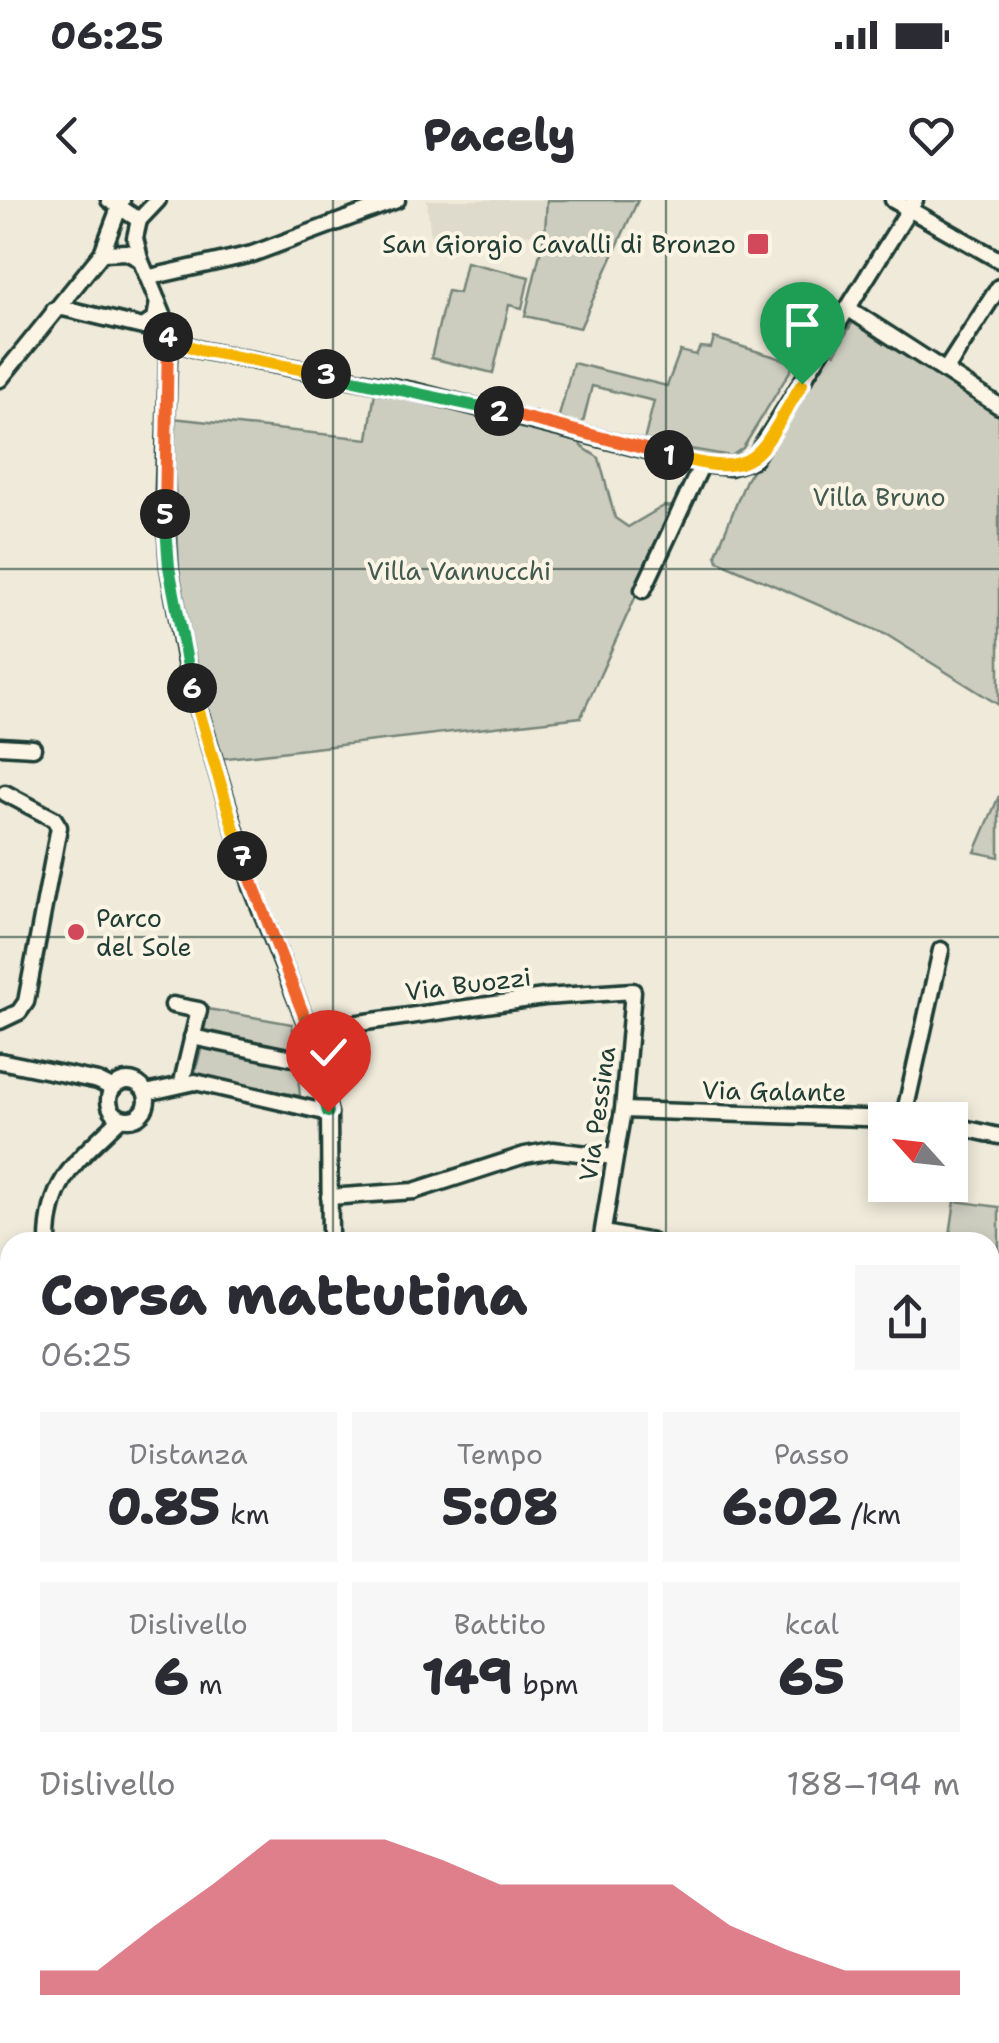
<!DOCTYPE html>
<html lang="it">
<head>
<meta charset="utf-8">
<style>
  body { margin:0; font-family:"Shantell Sans",sans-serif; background:#f7f7f7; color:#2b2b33; height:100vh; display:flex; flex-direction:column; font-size:38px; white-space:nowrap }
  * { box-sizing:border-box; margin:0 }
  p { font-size:32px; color:#7c7c81 }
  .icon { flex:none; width:55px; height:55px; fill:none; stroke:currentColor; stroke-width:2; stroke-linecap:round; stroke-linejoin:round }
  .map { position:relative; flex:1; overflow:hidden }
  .drawer { position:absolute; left:0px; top:1032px; width:1000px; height:812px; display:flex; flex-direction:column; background:#fff; border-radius:30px 30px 0 0; box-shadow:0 5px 15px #0003 }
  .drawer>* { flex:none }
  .needle { width:65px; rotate:297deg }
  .fabs { position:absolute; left:868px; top:902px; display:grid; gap:20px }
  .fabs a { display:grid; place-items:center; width:100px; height:100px; border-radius:0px; background:#fff; box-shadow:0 5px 15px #0003; font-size:50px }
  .pin { position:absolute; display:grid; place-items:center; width:85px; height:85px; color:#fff; margin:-102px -42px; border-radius:50% 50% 50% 0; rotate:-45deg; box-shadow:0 0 10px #0007 }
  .pin .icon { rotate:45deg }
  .km { position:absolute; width:50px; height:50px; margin:-25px; border-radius:50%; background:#222; color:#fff; font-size:28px; line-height:50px; text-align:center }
  .round { display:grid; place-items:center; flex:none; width:105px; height:105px; border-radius:0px; background:#f7f7f7 }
  .headline { display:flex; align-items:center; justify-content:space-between; height:170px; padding:0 40px }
  h1 { font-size:55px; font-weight:800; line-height:75px }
  .figures { display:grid; grid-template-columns:repeat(3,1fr); gap:15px; height:170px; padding:10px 40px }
  .figures div { display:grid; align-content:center; border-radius:0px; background:#f7f7f7; text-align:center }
  .figures b { font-size:50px; font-weight:800 }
  .figures small { font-size:28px; font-weight:400 }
  .figures p { font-size:28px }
  .chart { height:280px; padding:20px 40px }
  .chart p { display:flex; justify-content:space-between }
  .chart svg { width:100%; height:180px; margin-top:10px; fill:#d1495b; opacity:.7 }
  .status { display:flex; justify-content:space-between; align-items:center; height:70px; padding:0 50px; background:#fff; direction:ltr }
  .status svg { height:28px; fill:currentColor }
  header { display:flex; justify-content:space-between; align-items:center; height:130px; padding:0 40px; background:#fff; font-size:45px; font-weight:800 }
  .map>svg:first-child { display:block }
  .built { fill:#dedbcc }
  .green { fill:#cccdbf; stroke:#76857a; stroke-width:2.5 }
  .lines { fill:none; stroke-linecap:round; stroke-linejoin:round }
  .minor-casing { stroke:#1f3d34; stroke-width:21 }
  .major-casing { stroke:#1f3d34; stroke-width:25 }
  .minor { stroke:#fcf5e5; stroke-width:14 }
  .major { stroke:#fcf5e5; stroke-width:18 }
  .split-1-casing { stroke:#fff; stroke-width:20 }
  .split-2-casing { stroke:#fff; stroke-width:20 }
  .split-3-casing { stroke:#fff; stroke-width:20 }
  .split-4-casing { stroke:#fff; stroke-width:20 }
  .split-5-casing { stroke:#fff; stroke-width:20 }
  .split-6-casing { stroke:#fff; stroke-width:20 }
  .split-7-casing { stroke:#fff; stroke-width:20 }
  .split-8-casing { stroke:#fff; stroke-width:20 }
  .split-9-casing { stroke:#fff; stroke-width:20 }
  .split-1 { stroke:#f5b400; stroke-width:12 }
  .split-2 { stroke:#f0652b; stroke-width:12 }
  .split-3 { stroke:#22a559; stroke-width:12 }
  .split-4 { stroke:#f5b400; stroke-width:12 }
  .split-5 { stroke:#f0652b; stroke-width:12 }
  .split-6 { stroke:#22a559; stroke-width:12 }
  .split-7 { stroke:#f5b400; stroke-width:12 }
  .split-8 { stroke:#f0652b; stroke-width:12 }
  .split-9 { stroke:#22a559; stroke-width:12 }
  .grid { fill:none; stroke:#1f3d34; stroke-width:2.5; stroke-opacity:0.55 }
  .poi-dot { fill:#d1495b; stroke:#fcf5e5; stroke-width:4 }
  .labels { text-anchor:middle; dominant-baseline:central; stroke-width:8; stroke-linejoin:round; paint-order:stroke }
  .poi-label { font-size:25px; fill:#1f3d34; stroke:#fcf5e5; text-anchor:end }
  .park-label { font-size:25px; fill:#425a50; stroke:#fcf5e5 }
  .street-label { font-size:25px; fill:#1f3d34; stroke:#fcf5e5 }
</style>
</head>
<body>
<div class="status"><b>06:25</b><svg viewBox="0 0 49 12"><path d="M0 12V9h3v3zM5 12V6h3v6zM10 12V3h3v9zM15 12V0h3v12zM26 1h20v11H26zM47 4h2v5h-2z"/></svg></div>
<header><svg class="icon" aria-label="back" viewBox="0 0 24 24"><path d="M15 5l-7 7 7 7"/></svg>Pacely<svg class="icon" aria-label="heart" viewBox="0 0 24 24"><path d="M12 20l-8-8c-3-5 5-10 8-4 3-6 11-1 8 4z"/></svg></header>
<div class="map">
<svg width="999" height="1843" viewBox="0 0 999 1843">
  <rect width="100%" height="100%" fill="#efeada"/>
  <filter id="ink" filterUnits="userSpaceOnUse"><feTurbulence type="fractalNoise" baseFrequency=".01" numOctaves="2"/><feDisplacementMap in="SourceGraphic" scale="20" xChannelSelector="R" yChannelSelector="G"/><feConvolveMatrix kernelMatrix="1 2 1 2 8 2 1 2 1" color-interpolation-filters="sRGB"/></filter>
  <g filter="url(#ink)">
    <polygon class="built" points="427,0 547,0 545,32 432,49"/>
    <g class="green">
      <polygon points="547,0 638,0 580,128 525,116 545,32"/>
      <polygon points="466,62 529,77 522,108 509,105 493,173 431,158 447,91 459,93"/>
      <polygon points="854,120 999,215 999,505 887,435 718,361 716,354 746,280 828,150 835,153"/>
      <polygon points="714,138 795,163 743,248 731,256 644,241 654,201 592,186 582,226 558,220 573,163 667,186 680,151 696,155 700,147 711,148"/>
      <polygon points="375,191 579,236 581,246 599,258 615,318 628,327 664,306 676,307 581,517 219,559 180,390 172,218 368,239"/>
      <polygon points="999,596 999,657 975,652"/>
      <polygon points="208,809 292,824 296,851 202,833"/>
      <polygon points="202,846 297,866 300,896 194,876"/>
      <polygon points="955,1001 999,1007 999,1098 990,1097 990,1042 949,1042"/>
      <polygon points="999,1376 999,1557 990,1576 990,1388"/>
    </g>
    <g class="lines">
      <g class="minor-casing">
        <g id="minor">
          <polyline points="109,0 139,20"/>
          <polyline points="893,0 999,60"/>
          <polyline points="139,20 135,38 140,59 169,129 164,291 169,367 188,474 252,687 309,830 329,913 330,1042"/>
          <polyline points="139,20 158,0"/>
          <polyline points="102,53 126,52 140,59"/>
          <polyline points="150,77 252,54 397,0"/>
          <polyline points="849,109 999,206"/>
          <polyline points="54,110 63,108 143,127 155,119 158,102"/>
          <polyline points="169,129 183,144 200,150 413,191 702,264 730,267 754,259 915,0"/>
          <polyline points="945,171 999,87"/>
          <polyline points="0,179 102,53 122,0"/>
          <polyline points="643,390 702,264"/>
          <polyline points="0,546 33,548"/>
          <polyline points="173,805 199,810 182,882"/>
          <polyline points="0,821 19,812 26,802 59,627 54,619 5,593"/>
          <polyline points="309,830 544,797 633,791 623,910 601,1042"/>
          <polyline points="192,837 317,863"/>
          <polyline points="0,861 98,881 112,888"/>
          <circle cx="128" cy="900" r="19"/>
          <polyline points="146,893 195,882 329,913"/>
          <polyline points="623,910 923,920"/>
          <polyline points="904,916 941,750"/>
          <polyline points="950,925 999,936"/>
          <polyline points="329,997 414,991 525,955 553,950 614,957"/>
          <polyline points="604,1033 652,1042"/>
          <path d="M48,1042C48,979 79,959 121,918"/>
          <polyline points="990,1133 999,1134"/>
          <polyline points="0,1238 10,1240"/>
          <polyline points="990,1322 999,1315"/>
          <polyline points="990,1616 999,1618"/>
          <polyline points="0,1643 10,1644"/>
          <polyline points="990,1711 999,1713"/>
          <polyline points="149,1843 149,1835"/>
          <polyline points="545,1843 546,1835"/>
          <polyline points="799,1843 800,1835"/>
          <polyline points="872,1843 872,1835"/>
        </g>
      </g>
      <g class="major-casing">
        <g id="major">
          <polyline points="324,1843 324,1835"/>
          <polyline points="575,1843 580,1835"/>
        </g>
      </g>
      <use href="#minor" class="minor"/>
      <use href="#major" class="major"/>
    </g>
  </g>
  <g class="lines" filter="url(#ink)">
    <g class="split-1-casing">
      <path id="split-1" d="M669,255C761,282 757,255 802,184"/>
    </g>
    <g class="split-2-casing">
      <polyline id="split-2" points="499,211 669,255"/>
    </g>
    <g class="split-3-casing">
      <polyline id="split-3" points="326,174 499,211"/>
    </g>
    <g class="split-4-casing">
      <polyline id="split-4" points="168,137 169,129 183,144 200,150 326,174"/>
    </g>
    <g class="split-5-casing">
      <polyline id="split-5" points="165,314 168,137"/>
    </g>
    <g class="split-6-casing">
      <polyline id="split-6" points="165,314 169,367 192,488"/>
    </g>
    <g class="split-7-casing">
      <polyline id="split-7" points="192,488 242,656"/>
    </g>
    <g class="split-8-casing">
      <polyline id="split-8" points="242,656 306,821"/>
    </g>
    <g class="split-9-casing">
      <polyline id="split-9" points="306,821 328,912"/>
    </g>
    <use href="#split-1" class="split-1"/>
    <use href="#split-2" class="split-2"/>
    <use href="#split-3" class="split-3"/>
    <use href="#split-4" class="split-4"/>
    <use href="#split-5" class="split-5"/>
    <use href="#split-6" class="split-6"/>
    <use href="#split-7" class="split-7"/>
    <use href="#split-8" class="split-8"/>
    <use href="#split-9" class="split-9"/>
  </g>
  <path class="grid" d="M333,0V1042M666,0V1042M0,369H999M0,737H999M0,1106H10M990,1106H999M0,1474H10M990,1474H999M333,1835V1843M666,1835V1843"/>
  <g class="poi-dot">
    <rect x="746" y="32" width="24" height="24" rx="5"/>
    <circle cx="76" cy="732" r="10"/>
  </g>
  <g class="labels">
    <g class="poi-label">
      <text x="736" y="44">San Giorgio Cavalli di Bronzo</text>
      <text x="96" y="718" text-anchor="start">Parco<tspan x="96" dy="29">del Sole</tspan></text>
    </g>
    <g class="park-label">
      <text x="879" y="297">Villa Bruno</text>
      <text x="459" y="371">Villa Vannucchi</text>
    </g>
    <g class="street-label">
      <text transform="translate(468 784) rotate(-7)">Via Buozzi</text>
      <text transform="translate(774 891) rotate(1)">Via Galante</text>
      <text transform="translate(597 914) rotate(-82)">Via Pessina</text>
    </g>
  </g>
</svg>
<div class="fabs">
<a><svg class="needle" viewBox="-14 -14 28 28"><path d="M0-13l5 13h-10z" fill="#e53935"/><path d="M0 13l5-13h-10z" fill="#7c7c81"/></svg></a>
</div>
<div class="pin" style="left:802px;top:184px;background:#1e9e55"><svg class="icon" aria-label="arrive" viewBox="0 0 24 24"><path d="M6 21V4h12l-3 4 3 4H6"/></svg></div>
<div class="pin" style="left:328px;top:912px;background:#d93025"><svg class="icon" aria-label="check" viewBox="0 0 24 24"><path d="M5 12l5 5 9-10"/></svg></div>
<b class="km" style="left:669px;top:255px">1</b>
<b class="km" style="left:499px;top:211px">2</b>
<b class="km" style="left:326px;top:174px">3</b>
<b class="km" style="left:168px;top:137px">4</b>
<b class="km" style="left:165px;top:314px">5</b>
<b class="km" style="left:192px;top:488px">6</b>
<b class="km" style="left:242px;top:656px">7</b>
<section class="drawer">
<div class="headline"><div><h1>Corsa mattutina</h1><p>06:25</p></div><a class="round"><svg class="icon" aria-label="share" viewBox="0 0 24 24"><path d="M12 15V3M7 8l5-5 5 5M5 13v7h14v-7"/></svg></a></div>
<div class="figures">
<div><p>Distanza</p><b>0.85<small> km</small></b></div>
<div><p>Tempo</p><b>5:08</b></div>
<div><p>Passo</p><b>6:02<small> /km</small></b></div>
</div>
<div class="figures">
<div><p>Dislivello</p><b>6<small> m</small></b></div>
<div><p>Battito</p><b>149<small> bpm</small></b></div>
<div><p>kcal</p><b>65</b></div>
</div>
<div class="chart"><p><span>Dislivello</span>188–194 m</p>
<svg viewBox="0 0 160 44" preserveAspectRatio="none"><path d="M0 44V38L10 38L20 27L30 17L40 6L50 6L60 6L70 11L80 17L90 17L100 17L110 17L120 27L130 33L140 38L150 38L160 38V44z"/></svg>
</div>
</section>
</div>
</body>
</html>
